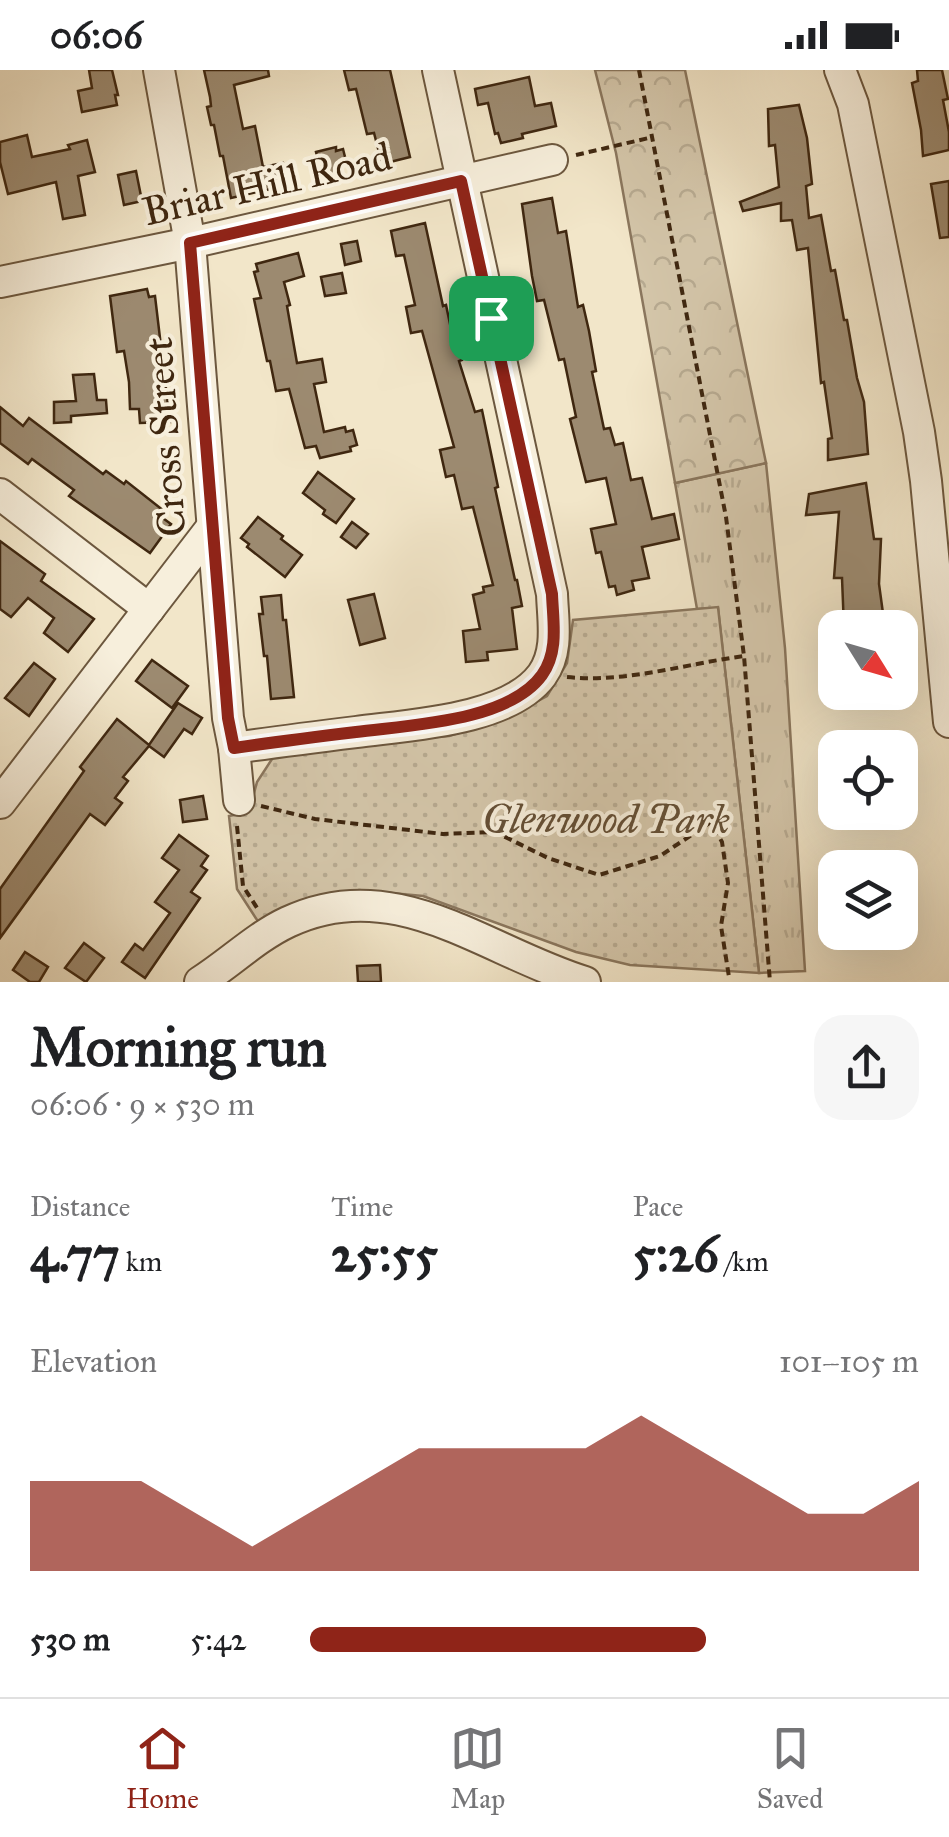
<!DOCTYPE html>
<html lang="en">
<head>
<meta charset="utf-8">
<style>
  body { margin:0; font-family:"IM FELL Great Primer",serif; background:#f6f6f6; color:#202124; height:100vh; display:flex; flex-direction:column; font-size:38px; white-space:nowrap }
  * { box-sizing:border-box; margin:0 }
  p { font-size:32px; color:#757577 }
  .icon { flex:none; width:55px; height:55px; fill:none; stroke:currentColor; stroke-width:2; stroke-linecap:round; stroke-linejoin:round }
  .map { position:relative; height:912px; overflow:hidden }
  .drawer { display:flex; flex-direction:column; background:#fff; flex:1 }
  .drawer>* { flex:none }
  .needle { width:65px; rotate:127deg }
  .buttons { position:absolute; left:818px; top:540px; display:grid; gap:20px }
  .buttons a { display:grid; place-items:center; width:100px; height:100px; border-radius:20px; background:#fff; box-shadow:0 10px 40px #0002; font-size:50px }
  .pin { position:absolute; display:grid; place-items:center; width:85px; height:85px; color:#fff; margin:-42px; border-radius:20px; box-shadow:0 5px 15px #0006 }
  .round { display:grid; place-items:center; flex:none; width:105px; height:105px; border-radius:30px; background:#f6f6f6 }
  .summary { display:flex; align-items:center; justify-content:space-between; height:170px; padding:0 30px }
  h1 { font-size:55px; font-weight:800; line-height:75px }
  .stats { display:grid; grid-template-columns:repeat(3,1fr); gap:15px; height:170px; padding:10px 30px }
  .stats div { display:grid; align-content:center }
  .stats b { font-size:50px; font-weight:800 }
  .stats small { font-size:28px; font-weight:400 }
  .stats p { font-size:28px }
  .chart { height:280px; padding:20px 30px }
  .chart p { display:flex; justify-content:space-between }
  .chart svg { width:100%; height:180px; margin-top:10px; fill:#8f2418; opacity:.7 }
  ul { padding:0 30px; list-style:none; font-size:32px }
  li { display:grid; grid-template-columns:160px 120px 1fr; align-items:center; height:75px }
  li i { height:25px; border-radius:12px; background:#8f2418 }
  .status { display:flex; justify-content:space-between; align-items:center; height:70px; padding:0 50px; background:#fff; direction:ltr }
  .status svg { height:28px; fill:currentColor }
  .dock { display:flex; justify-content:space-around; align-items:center; height:140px; border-top:2px solid #e0e0e0; background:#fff; font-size:28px; color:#757577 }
  .dock a { display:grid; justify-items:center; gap:5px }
  .dock .current { color:#8f2418 }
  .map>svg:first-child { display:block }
  .grass { fill:url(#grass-tufts); stroke:#8a765d; stroke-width:2.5 }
  .forest { fill:url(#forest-crowns); stroke:#8a765d; stroke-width:2.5 }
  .park { fill:url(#park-dots); stroke:#8a765d; stroke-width:2.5 }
  .building { fill:#9c8a70; stroke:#3f2710; stroke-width:2.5 }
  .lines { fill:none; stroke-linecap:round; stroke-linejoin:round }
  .minor-casing { stroke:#6c573e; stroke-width:34 }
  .path { stroke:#3f2710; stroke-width:4; stroke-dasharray:8 5; stroke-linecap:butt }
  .minor { stroke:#f7efdc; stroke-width:30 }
  .route-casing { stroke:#fff; stroke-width:20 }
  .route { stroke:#8f2418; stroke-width:12 }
  .labels { text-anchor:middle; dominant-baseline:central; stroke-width:8; stroke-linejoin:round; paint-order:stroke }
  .street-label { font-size:40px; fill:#3f2710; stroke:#f7efdc }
  .park-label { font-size:40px; font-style:italic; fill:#644f36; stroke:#f7efdc }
</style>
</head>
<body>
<div class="status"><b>06:06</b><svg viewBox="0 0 49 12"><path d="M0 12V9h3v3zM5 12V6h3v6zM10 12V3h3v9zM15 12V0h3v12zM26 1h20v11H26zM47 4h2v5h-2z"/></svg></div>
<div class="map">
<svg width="949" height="912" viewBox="0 0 949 912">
  <defs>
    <pattern id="grass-tufts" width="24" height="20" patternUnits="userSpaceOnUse" patternTransform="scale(2.5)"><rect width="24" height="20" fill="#d4c6aa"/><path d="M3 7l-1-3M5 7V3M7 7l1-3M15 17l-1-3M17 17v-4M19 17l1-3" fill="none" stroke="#b7aa91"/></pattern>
    <pattern id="forest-crowns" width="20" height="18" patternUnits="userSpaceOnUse" patternTransform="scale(2.5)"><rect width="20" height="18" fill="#d4c6aa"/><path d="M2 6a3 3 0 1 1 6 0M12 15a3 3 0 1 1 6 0" fill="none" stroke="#b7aa91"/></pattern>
    <pattern id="park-dots" width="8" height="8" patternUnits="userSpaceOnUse" patternTransform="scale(2.5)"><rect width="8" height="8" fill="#d4c6aa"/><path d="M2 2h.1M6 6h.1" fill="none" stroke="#b7aa91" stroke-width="1.8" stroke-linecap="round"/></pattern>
  </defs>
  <rect width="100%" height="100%" fill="#f2e6c9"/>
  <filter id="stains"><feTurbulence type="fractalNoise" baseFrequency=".002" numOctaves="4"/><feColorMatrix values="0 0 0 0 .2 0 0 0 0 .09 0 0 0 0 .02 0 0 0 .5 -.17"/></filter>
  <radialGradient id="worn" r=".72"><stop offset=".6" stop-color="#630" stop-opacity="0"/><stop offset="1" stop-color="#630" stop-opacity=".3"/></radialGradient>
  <polygon class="grass" points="766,393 785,578 805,901 759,903 718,538 697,539 675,413"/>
  <polygon class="forest" points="595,0 685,0 766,393 675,413 616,83"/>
  <polygon class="park" points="718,537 759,903 630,895 576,882 423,826 359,820 293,834 259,853 237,819 229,746 249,742 257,712 274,686 340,674 449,666 504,649 547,626 567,593 573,550"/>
  <g class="building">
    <polygon points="89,0 112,0 118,25 115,25 117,35 82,42 78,21 92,18"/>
    <polygon points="204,0 268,0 269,6 234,15 243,59 255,56 263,97 283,93 288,115 231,128 223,86 220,86 214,55 211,55 207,37 211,36 210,27"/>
    <polygon points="344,0 390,0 410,87 382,94 374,63 367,64 356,19 349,20"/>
    <polygon points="917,0 942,0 948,29 943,30 949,62 949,80 923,86 921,60 912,13 918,11"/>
    <polygon points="529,7 535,36 551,33 556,56 522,64 523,68 501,73 498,63 495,64 488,33 478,35 475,19"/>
    <polygon points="799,35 807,68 812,114 806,116 809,148 821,145 831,201 835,200 844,250 847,250 857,308 864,332 868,384 828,390 828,369 832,368 824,312 821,313 808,178 797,180 792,150 781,151 781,133 743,141 740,132 779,117 775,75 769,76 768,39"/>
    <polygon points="27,65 32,87 70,79 68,75 87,70 95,102 78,106 85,145 63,149 56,112 8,124 0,92 0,72"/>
    <polygon points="336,77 336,81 343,79 347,95 340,97 342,106 323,111 316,82"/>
    <polygon points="136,101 142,131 124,135 118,105"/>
    <polygon points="949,111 949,167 940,168 931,114"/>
    <polygon points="552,128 558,163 566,161 578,237 583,235 589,261 596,301 592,302 604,359 610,358 615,375 623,373 631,410 642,408 652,449 674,444 679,469 642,477 649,508 632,511 634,520 617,525 615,516 609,517 601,482 596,483 591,459 616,454 606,408 586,412 570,349 576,347 564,289 559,290 544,230 537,231 532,206 522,134"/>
    <polygon points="425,153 443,236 446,235 454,273 458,272 462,290 459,291 475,342 482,340 498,417 495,418 515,510 517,510 522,536 512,538 517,579 487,582 488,590 466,592 463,561 480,559 473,525 484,522 483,517 493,515 473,437 462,439 454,405 446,407 440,380 454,377 422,261 411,263 406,237 415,235 404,185 396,186 391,161"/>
    <polygon points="357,171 361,191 345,195 341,174"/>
    <polygon points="298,183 304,206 284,212 290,235 287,236 297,293 322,289 326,312 314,314 324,362 345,357 346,362 353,360 357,375 350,377 351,381 320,388 316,376 305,378 289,319 276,321 270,291 267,291 254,229 261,228 254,202 258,201 256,194"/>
    <polygon points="342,203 346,223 325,226 321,207"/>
    <polygon points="147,219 149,227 155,226 170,352 140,353 139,339 130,339 129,312 124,281 117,282 110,226"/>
    <polygon points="94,304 97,330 106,330 107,343 71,346 71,352 54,353 54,332 76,331 73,305"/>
    <polygon points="0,337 23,356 29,348 103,404 106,401 124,414 126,411 164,441 160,446 171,454 150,483 69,426 74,420 32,389 28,394 0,373"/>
    <polygon points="318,402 354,429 336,453 323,444 325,440 303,423"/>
    <polygon points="866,413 874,469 881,469 879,514 885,558 844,558 842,508 834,508 839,442 806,445 809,424"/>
    <polygon points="258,447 283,466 281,469 302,485 285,507 247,477 249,474 241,468"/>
    <polygon points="352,452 368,464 356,478 341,467"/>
    <polygon points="0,471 45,504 41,511 94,549 68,582 44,563 54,548 28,528 11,547 0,539"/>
    <polygon points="374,524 385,568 360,575 348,530"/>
    <polygon points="281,525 283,550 286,550 294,627 271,629 267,586 264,586 259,544 263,544 261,527"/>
    <polygon points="152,590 188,616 172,638 136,611"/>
    <polygon points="34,593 55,609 29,646 5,628"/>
    <polygon points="178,633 202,648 192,664 184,659 164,687 149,676 123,707 128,711 115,728 122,733 105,755 90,744 0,868 0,819 84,701 80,697 117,649 149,675"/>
    <polygon points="203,726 207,749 183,752 180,730"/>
    <polygon points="179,765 208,786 201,796 207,800 191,822 200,828 145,908 122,892 135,874 143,880 170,843 155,832 179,800 162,788"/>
    <polygon points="84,873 104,888 86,912 65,898"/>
    <polygon points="25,882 48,897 39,912 30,912 13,900"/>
    <polygon points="380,895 381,912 358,912 357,896"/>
  </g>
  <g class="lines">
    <g class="minor-casing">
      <g id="minor">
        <polyline points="159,0 190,173 228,648 234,678 239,730"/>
        <polyline points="840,0 853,34 919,362 926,411 949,652"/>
        <polyline points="0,212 190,173 552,90"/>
        <polyline points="0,424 149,539"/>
        <path d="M234,678C275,672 315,667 356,662C408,655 508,651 542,605C559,581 553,552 552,524L438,0"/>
        <polyline points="0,733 212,457"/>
        <path d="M200,912C230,893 256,867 288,852C396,801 486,882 585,912"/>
      </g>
    </g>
    <g class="path">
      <polyline points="639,0 726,447 744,586 770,912"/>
      <polyline points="576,85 653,67"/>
      <path d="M567,607C626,613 685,594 744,586"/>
      <polyline points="261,736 315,749 443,764 495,762 548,788 599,805 660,786 711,752 722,772 728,813 721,856 729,907"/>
      <polyline points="237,756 243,816 259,841"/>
    </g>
    <use href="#minor" class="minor"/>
  </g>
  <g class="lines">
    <g class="route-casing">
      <path id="route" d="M461,111L552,524C553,552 559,581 542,605C508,652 408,655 356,662C315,667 275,672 234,678L228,648L190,173Z"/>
    </g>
    <use href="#route" class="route"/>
  </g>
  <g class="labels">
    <g class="street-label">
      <text transform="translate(267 114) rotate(-13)">Briar Hill Road</text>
      <text transform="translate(165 367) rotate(-94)">Cross Street</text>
    </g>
    <g class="park-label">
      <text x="606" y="749">Glenwood Park</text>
    </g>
  </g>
  <rect width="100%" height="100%" filter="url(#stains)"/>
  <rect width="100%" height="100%" fill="url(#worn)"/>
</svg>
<div class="buttons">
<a><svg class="needle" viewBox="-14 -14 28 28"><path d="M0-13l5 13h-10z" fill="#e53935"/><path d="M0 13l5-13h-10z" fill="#757577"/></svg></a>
<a><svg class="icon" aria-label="locate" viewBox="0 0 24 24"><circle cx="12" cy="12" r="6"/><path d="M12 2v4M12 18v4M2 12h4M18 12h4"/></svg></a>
<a><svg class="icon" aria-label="layers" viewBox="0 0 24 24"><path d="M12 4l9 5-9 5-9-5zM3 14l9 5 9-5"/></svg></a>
</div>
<div class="pin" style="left:491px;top:248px;background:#1e9e55"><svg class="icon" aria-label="arrive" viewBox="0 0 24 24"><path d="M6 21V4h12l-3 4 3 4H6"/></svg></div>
</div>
<section class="drawer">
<div class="summary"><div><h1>Morning run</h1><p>06:06 · 9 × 530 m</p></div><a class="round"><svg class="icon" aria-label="share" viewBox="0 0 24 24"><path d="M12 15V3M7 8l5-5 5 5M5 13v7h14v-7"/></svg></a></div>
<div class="stats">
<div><p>Distance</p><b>4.77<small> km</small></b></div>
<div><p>Time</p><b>25:55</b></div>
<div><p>Pace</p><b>5:26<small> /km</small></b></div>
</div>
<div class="chart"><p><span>Elevation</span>101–105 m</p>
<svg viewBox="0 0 160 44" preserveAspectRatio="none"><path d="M0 44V22L10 22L20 22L30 30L40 38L50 30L60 22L70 14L80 14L90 14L100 14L110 6L120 14L130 22L140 30L150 30L160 22V44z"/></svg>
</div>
<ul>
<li><b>530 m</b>5:42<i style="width:65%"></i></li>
</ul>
</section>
<nav class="dock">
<a class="current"><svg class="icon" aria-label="home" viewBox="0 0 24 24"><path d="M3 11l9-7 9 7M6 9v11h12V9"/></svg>Home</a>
<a><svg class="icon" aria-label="map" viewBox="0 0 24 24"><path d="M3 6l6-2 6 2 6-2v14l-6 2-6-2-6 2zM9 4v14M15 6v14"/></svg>Map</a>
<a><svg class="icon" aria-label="saved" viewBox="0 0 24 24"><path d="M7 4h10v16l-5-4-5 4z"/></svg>Saved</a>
</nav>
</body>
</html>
